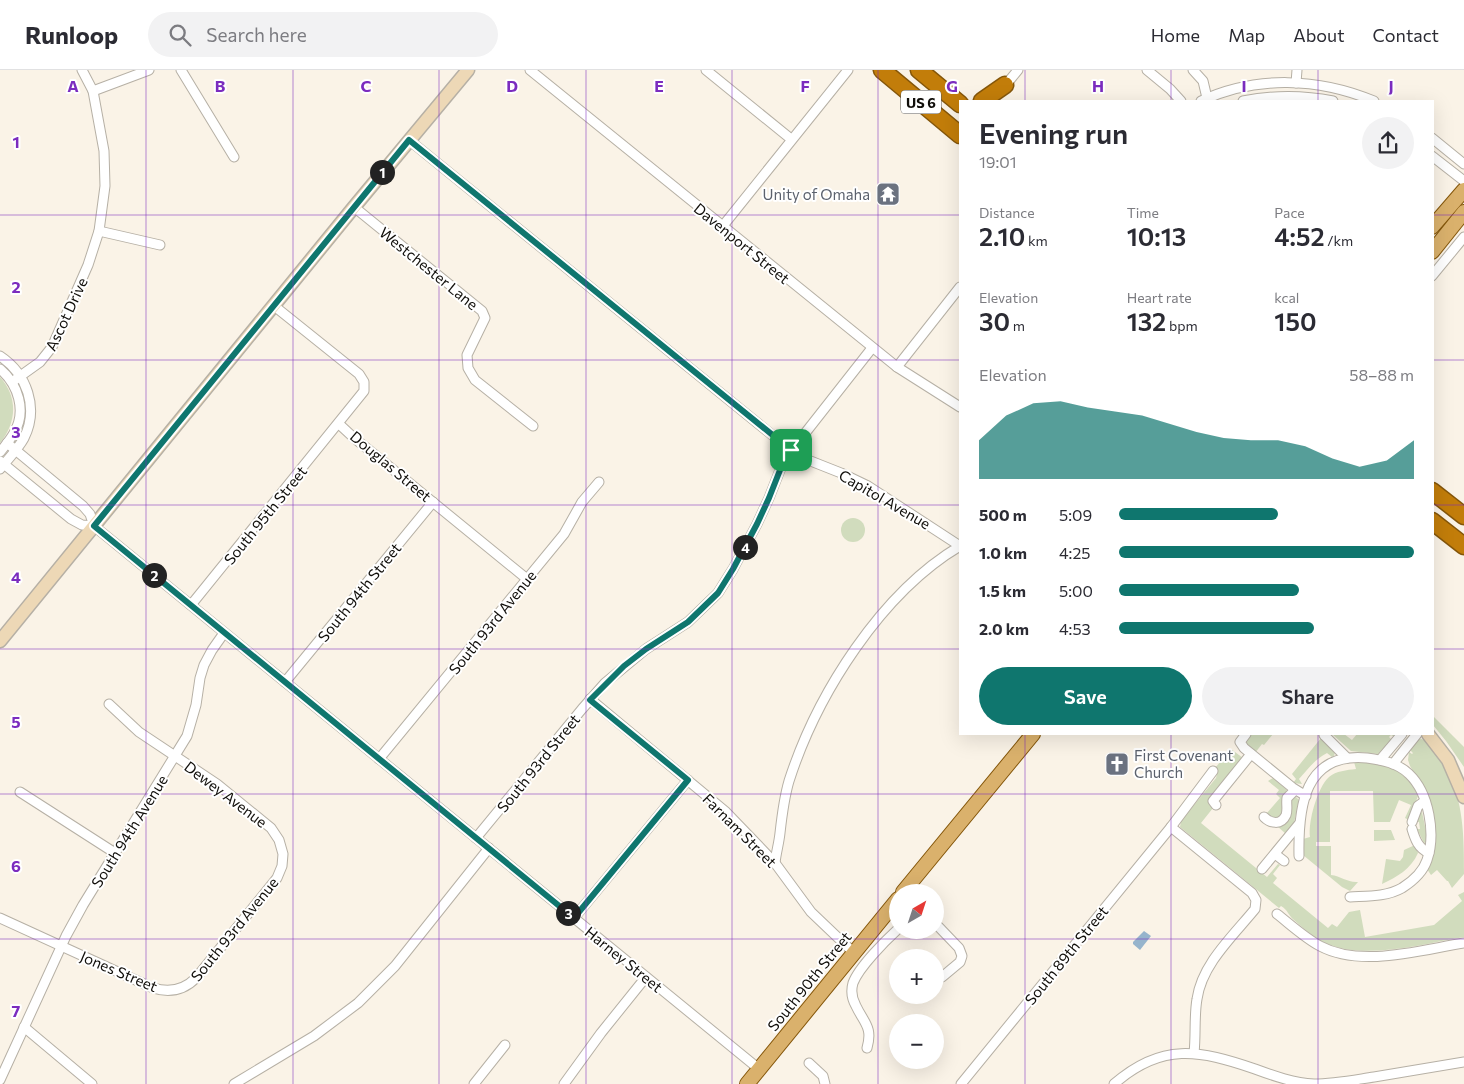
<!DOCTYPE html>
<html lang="en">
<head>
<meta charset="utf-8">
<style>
  body { margin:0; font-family:Commissioner,sans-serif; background:#f2f2f3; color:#2b2b33; height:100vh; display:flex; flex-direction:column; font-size:19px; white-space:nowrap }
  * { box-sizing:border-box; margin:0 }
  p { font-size:16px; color:#7c7c81 }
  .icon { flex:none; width:28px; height:28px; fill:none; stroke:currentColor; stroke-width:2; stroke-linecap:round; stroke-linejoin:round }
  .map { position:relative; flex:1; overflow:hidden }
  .details { position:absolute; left:959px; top:30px; width:475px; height:635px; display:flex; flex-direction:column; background:#fff; border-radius:0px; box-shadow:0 5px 20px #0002 }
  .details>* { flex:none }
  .needle { width:32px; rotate:39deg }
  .fabs { position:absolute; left:889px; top:814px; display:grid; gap:10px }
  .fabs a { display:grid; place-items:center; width:55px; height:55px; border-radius:50%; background:#fff; box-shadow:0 5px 20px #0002; font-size:25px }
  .pin { position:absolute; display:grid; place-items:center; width:42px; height:42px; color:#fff; margin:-21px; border-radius:10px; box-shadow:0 2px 8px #0006 }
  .km { position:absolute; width:25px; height:25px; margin:-12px; border-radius:50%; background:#222; color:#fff; font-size:14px; line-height:25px; text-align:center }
  .round { display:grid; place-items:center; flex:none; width:52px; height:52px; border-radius:26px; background:#f2f2f3 }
  .head { display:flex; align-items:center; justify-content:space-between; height:85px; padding:0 20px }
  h1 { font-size:28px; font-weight:600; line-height:38px }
  .figures { display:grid; grid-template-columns:repeat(3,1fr); gap:8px; height:85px; padding:5px 20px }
  .figures div { display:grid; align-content:center }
  .figures b { font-size:25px; font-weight:600 }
  .figures small { font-size:14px; font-weight:400 }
  .figures p { font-size:14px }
  .chart { height:140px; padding:10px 20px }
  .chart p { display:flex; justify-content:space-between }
  .chart svg { width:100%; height:90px; margin-top:5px; fill:#0f766e; opacity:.7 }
  .action { display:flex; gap:10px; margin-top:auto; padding:10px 20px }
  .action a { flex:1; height:58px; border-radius:30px; background:#0f766e; color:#fff; font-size:20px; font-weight:600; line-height:58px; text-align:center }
  .action a+a { background:#f2f2f3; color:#2b2b33 }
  ul { padding:0 20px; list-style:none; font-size:16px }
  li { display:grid; grid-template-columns:80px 60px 1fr; align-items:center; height:38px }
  li i { height:12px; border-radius:6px; background:#0f766e }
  header { display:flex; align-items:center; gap:30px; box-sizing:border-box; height:70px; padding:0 25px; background:#fff; border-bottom:1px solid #e1e1e2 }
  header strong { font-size:24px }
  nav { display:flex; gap:28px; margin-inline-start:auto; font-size:18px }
  .search { width:350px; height:45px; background:#f2f2f3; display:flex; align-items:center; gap:12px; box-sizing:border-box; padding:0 18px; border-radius:28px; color:#7c7c81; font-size:19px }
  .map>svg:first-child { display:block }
  .green { fill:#d1dcbd }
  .water { fill:#96b4cc }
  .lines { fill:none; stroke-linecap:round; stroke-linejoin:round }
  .street-casing { stroke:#b6b0a5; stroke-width:11 }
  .secondary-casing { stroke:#b6b0a5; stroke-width:15 }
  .primary-casing { stroke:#84560a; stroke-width:16 }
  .highway-casing { stroke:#84560a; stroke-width:19 }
  .street { stroke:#fff; stroke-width:9 }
  .secondary { stroke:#edd8b6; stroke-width:12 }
  .primary { stroke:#dab16c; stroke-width:14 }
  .highway { stroke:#c27d0a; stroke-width:16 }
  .route-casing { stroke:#fff; stroke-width:10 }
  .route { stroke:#0f766e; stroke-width:6 }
  .grid { fill:none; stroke:#7b2cbf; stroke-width:1; stroke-opacity:0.55 }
  .labels { text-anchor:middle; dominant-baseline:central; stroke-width:4; stroke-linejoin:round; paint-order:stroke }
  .shield { fill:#fff; stroke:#585654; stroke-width:1 }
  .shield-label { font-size:14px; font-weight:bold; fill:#100e0a }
  .worship-label { font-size:15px; fill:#5b616d; stroke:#fff; text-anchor:end }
  .street-label { font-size:15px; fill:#100e0a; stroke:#fff }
  .grid-label { font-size:16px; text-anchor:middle; font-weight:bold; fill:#7b2cbf; stroke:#fff; stroke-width:4; stroke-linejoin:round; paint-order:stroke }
</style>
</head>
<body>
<header>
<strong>Runloop</strong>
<div class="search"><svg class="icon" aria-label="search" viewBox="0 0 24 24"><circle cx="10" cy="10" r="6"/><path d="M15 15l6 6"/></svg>Search here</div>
<nav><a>Home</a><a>Map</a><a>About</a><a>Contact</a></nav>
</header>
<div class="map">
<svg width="1464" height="1014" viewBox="0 0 1464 1014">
  <rect width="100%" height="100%" fill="#faf3e7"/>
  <g class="green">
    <path d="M0,307C18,327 17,352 0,373Z"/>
    <circle cx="853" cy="460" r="12"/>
    <polygon points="1433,646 1464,677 1464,697 1446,671 1433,655"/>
    <polygon points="1252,664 1273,664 1264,675 1262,674 1255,683 1246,674 1248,669"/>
    <polygon points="1332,664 1344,664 1352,670 1357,664 1397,664 1395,667 1391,665 1389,667 1392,670 1378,684 1351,681"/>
    <path d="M1321,668L1335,682L1334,686L1332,687L1327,683C1314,690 1308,699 1299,709L1302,714L1293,713L1296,709L1292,704Z"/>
    <path d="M1421,669L1425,670C1432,679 1441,688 1446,698C1464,731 1464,768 1464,804L1452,818L1448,811H1447L1437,800L1431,805L1427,799L1433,782L1424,719L1410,696L1408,690L1409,682L1412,684L1413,683L1410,680L1417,670Z"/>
    <path d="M1231,679L1243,688L1209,733L1213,738L1201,753L1267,807L1278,794L1280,795L1273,804L1277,808L1273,813L1328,858L1332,854L1337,857L1349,842L1360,840L1365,867L1434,855L1462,831L1458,825L1464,822V867C1421,874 1361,892 1321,871C1311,865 1302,857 1294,850C1288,845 1288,840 1281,836L1279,838L1180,757L1181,751L1216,708L1217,704L1215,698Z"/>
    <path d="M1354,692C1383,693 1406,697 1418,726L1409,750L1405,748L1411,735L1399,730L1390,752H1374L1373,721H1330V772H1316V776H1331V805C1341,806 1348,813 1358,812L1350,821L1342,817L1303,785V769L1310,767C1308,752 1317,718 1329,707C1336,701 1347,700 1356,699Z"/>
    <path d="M1273,708L1286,719L1287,722C1280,735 1288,745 1273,749L1266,744L1280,728L1276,724L1279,720L1268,711Z"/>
    <polygon points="1292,728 1296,727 1299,730 1294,753 1286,764 1277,756"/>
    <polygon points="1422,742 1426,761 1426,772 1424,773 1417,759 1420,759 1419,752 1417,752 1420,743"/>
    <polygon points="1374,760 1391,760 1395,770 1374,771"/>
    <path d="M1415,775L1418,783C1411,799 1397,807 1382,814L1386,789L1400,791L1403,787L1404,780Z"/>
  </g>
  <polygon class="water" points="1144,861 1151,866 1140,880 1133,874 1133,872"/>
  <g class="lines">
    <g class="street-casing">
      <g id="street">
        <polyline points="181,0 234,87"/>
        <polyline points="530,0 897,297 960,337"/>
        <polyline points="706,0 791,69"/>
        <polyline points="1147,0 1170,19 1181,31"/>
        <polyline points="1193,0 1203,11 1207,28"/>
        <polyline points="1296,13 1297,0"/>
        <polyline points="1004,17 1018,0"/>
        <polyline points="93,21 149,0"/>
        <path d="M1201,31C1256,5 1319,8 1374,31"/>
        <path d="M1243,31C1273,25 1303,25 1333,31"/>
        <polyline points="1432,68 1464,94"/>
        <path d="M409,70L798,386L841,403L868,416L960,476C881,523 817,624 789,711C784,728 782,745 780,763C779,773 776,783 775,793"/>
        <polyline points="1432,86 1464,111"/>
        <polyline points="354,137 482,241 485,248 467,285 468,298 475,310 533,356"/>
        <polyline points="722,157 848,0"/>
        <polyline points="99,161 160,175"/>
        <polyline points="1432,206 1464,167"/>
        <path d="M0,286C27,304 39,338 24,368C18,379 8,389 0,399"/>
        <polyline points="897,297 960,217"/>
        <path d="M0,299C18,314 27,341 14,363C10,370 5,376 0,382"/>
        <polyline points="12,312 40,292 52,277 88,195 99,161 105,116 104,81 93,21 82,0"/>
        <polyline points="339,354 353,367 527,509"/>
        <polyline points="7,373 83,436 90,444 94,456"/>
        <polyline points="0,391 71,449 82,455 94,456"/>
        <polyline points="94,456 759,999"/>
        <polyline points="191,535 364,321 364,312 359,304 273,235"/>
        <polyline points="285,612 433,432"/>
        <polyline points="590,629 726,742 775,793 811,842 854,883"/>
        <polyline points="1246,664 1240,672 1244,678 1293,718 1306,726"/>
        <polyline points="1324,665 1347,688"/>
        <polyline points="379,689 564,464 582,432 599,412"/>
        <polyline points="1380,690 1402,664"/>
        <polyline points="1393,694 1417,664"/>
        <polyline points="20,722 115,783"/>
        <polyline points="1216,735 1213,731 1251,684"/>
        <path d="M1264,747C1270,753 1281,756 1286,745C1288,740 1286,733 1287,728L1295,720"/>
        <polyline points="1412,752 1418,736 1425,731"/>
        <path d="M1171,757L1252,823L1256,830L1255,839C1233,866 1202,894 1197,929C1194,946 1196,965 1194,983"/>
        <path d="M1412,759C1415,769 1418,778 1429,783"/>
        <polyline points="476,768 582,639 605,613 646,579 688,552 718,523 733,499 757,454 769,428 784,390 872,278"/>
        <polyline points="1275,784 1284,791"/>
        <path d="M1299,786C1298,737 1304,682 1367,688C1382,690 1398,693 1409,704C1429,723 1436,764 1427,790C1423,802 1413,811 1402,818C1386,827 1367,826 1350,827"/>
        <polyline points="1262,799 1299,754"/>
        <path d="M1277,844C1291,855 1305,868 1320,876C1361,898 1420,880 1464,873"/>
        <path d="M0,848L153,918C169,923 184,920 196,908L277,808L282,796L283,784L279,770L271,758L217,714L139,662L109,634"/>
        <polyline points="574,848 688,710"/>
        <polyline points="935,853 959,878 962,886 960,892 942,907"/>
        <polyline points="24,957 92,1014"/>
        <path d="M867,978C873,957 864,953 856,936C852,929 851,920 853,913C859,897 885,871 898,859"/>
        <polyline points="809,993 823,1006 825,1014"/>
        <polyline points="0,1010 66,866 83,835 187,666 196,635 200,608 204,595 212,580 224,563"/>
        <polyline points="234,1014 314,966 358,933 395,896 489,778"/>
        <polyline points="474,1014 505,975"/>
        <polyline points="564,1014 601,963 646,907"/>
        <polyline points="961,1014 1171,757 1213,701"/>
        <path d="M1114,1014C1162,972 1199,980 1255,999C1274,1006 1294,1013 1314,1014C1334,1014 1354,1010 1374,1007C1404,1002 1434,997 1464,992"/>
      </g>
    </g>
    <g class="secondary-casing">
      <g id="secondary">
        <polyline points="0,571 354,137 468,0"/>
        <polyline points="1428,664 1448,690 1464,727"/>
      </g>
    </g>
    <g class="primary-casing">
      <g id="primary">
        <polyline points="1432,157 1464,120"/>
        <polyline points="1432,182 1464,142"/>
        <polyline points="903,822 1033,664"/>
        <polyline points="747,1014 898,829"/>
      </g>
    </g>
    <g class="highway-casing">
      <g id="highway">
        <polyline points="882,0 960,65"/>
        <polyline points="919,0 960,34"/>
        <polyline points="982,31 1005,15"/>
        <polyline points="1432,421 1464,446"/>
        <polyline points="1432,451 1464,476"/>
      </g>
    </g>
    <use href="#street" class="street"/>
    <use href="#secondary" class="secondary"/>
    <use href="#primary" class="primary"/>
    <use href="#highway" class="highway"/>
  </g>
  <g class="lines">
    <g class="route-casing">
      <polygon id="route" points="409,70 791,380 784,390 769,428 757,454 733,499 718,523 688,552 646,579 624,596 590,630 688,710 574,848 94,456"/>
    </g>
    <use href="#route" class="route"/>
  </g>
  <path class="grid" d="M146,0V1014M293,0V1014M439,0V1014M586,0V1014M732,0V1014M878,0V1014M1025,0V31M1171,0V31M1318,0V31M0,145H960M1432,145H1464M0,290H960M1432,290H1464M0,435H960M1432,435H1464M0,579H960M1432,579H1464M1025,664V1014M1171,664V1014M1318,664V1014M0,724H1464M0,869H1464"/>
  <defs>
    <g id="temple-square" transform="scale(1.25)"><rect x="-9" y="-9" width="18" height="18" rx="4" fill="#6b7280" stroke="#fff"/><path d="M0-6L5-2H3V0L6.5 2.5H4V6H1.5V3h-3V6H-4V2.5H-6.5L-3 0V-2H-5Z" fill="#fff"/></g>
    <g id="church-square" transform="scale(1.25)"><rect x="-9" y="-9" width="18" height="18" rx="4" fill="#6b7280" stroke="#fff"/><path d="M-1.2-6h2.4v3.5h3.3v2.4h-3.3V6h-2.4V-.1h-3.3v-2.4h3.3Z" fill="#fff"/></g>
  </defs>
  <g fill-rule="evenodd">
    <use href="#temple-square" x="888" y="124"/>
    <use href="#church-square" x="1117" y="694"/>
  </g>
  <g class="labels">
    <rect class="shield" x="901" y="20.5" width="40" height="23" rx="4"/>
    <g class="shield-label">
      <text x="921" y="32">US 6</text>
    </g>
    <g class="worship-label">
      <text x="870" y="124">Unity of Omaha</text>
      <text x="1134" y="685" text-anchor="start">First Covenant<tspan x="1134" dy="17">Church</tspan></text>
    </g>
    <g class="street-label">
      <text transform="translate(742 173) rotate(39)">Davenport Street</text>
      <text transform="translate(429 198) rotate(39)">Westchester Lane</text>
      <text transform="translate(66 244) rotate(-65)">Ascot Drive</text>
      <text transform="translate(391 396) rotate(40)">Douglas Street</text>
      <text transform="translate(885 429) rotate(30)">Capitol Avenue</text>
      <text transform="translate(265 445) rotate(-51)">South 95th Street</text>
      <text transform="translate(359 522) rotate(-51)">South 94th Street</text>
      <text transform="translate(492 552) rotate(-51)">South 93rd Avenue</text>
      <text transform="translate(538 693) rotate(-51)">South 93rd Street</text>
      <text transform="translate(226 724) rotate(37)">Dewey Avenue</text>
      <text transform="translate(740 760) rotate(45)">Farnam Street</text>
      <text transform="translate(129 761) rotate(-58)">South 94th Avenue</text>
      <text transform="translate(234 859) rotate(-51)">South 93rd Avenue</text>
      <text transform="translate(1066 885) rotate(-51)">South 89th Street</text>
      <text transform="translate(624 889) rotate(39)">Harney Street</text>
      <text transform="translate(119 901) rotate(23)">Jones Street</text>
      <text transform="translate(809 911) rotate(-51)">South 90th Street</text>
    </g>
  </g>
  <g class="grid-label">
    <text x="73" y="22">A</text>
    <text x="220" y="22">B</text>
    <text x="366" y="22">C</text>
    <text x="512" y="22">D</text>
    <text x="659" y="22">E</text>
    <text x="805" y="22">F</text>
    <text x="952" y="22">G</text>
    <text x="1098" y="22">H</text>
    <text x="1244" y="22">I</text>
    <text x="1391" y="22">J</text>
    <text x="16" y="78">1</text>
    <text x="16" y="223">2</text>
    <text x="16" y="368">3</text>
    <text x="16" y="513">4</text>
    <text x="16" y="658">5</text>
    <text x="16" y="802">6</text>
    <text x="16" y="947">7</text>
  </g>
</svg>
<div class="fabs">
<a><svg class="needle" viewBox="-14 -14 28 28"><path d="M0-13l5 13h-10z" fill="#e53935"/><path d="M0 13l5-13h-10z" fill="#7c7c81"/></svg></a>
<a>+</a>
<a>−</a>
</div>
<div class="pin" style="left:791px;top:380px;background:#1e9e55"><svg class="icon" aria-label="arrive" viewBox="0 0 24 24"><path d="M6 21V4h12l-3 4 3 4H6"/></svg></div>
<b class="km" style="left:382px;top:102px">1</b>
<b class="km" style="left:154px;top:505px">2</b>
<b class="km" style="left:568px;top:843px">3</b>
<b class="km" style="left:745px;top:477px">4</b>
<section class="details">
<div class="head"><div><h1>Evening run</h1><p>19:01</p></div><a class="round"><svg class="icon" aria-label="share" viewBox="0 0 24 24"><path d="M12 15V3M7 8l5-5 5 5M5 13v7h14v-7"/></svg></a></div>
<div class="figures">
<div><p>Distance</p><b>2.10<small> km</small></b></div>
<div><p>Time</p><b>10:13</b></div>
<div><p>Pace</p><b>4:52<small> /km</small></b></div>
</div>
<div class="figures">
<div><p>Elevation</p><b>30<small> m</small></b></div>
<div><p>Heart rate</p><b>132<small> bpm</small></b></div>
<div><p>kcal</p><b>150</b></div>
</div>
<div class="chart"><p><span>Elevation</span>58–88 m</p>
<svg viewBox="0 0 160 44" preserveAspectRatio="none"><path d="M0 44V25L10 13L20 7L30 6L40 9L50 11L60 13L70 17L80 21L90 24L100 25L110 25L120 28L130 34L140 38L150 35L160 25V44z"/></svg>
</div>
<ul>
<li><b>500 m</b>5:09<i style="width:54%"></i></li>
<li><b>1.0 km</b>4:25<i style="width:100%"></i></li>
<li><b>1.5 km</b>5:00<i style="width:61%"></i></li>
<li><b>2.0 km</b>4:53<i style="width:66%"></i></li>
</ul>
<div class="action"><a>Save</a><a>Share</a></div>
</section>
</div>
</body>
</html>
